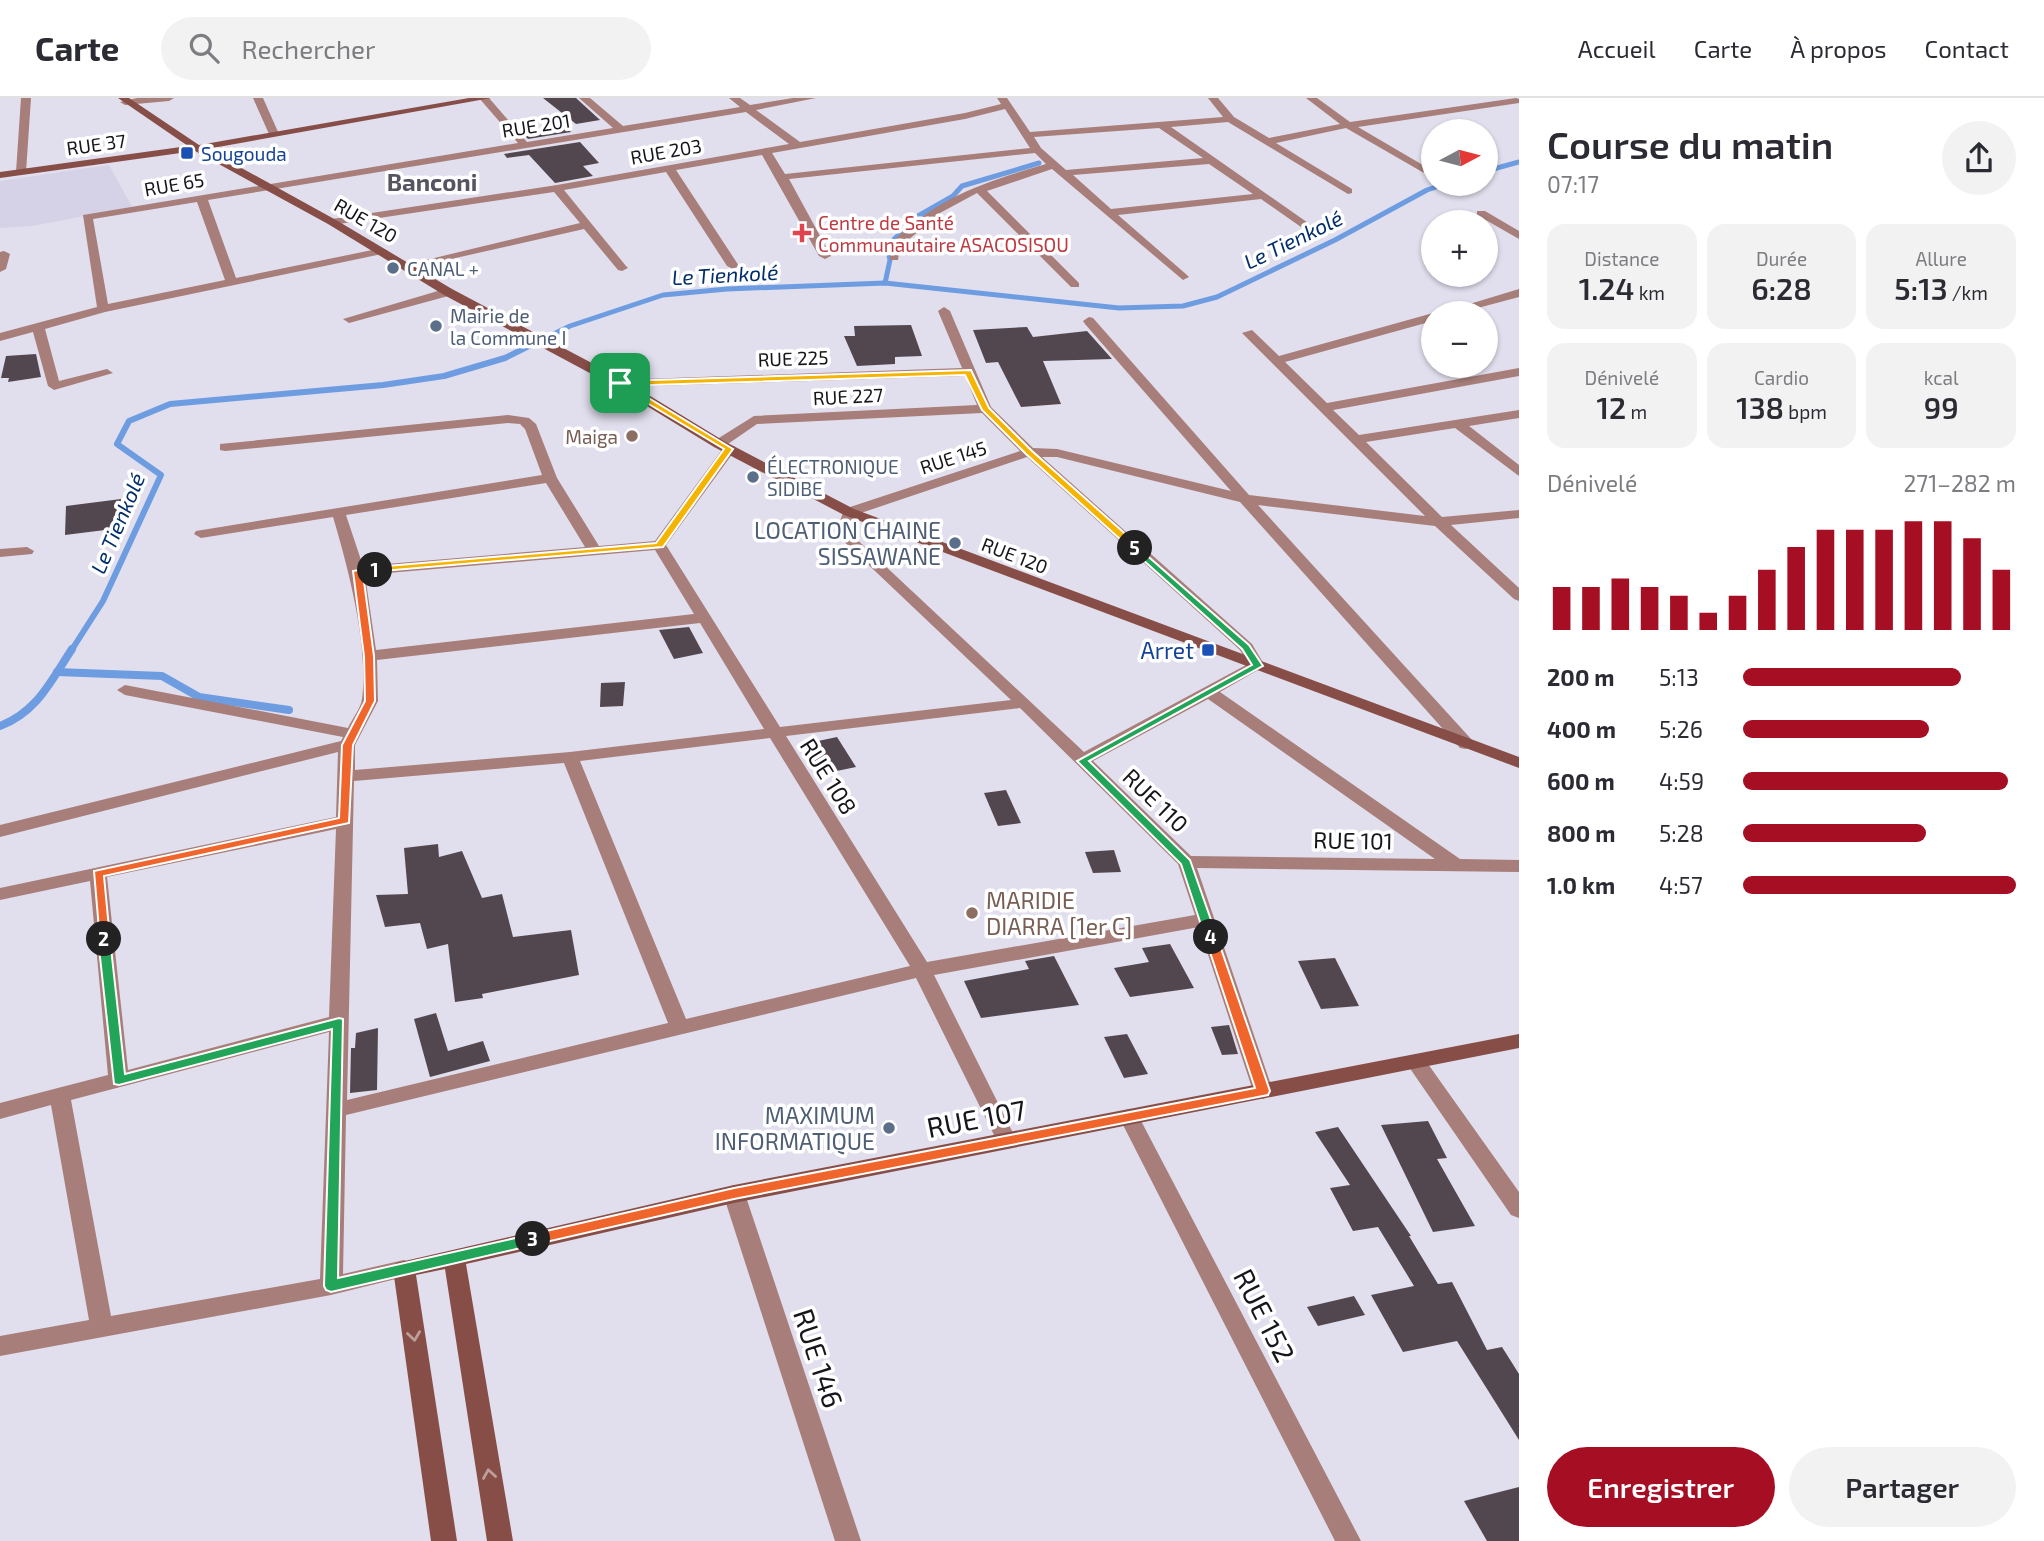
<!DOCTYPE html>
<html lang="fr">
<head>
<meta charset="utf-8">
<style>
  body { margin:0; font-family:"Exo 2",sans-serif; background:#f2f2f3; color:#2b2b33; height:100vh; display:flex; flex-direction:column; font-size:26px; white-space:nowrap }
  * { box-sizing:border-box; margin:0 }
  p { font-size:23px; color:#7c7c81 }
  .icon { flex:none; width:38px; height:38px; fill:none; stroke:currentColor; stroke-width:2; stroke-linecap:round; stroke-linejoin:round }
  .map { position:relative; flex:1; overflow:hidden }
  .panel { display:flex; flex-direction:column; background:#fff; width:525px }
  .panel>* { flex:none }
  .needle { width:46px; rotate:83deg }
  .controls { position:absolute; left:1421px; top:21px; display:grid; gap:14px }
  .controls a { display:grid; place-items:center; width:77px; height:77px; border-radius:50%; background:#fff; box-shadow:0 2px 5px #0004; font-size:35px }
  .pin { position:absolute; display:grid; place-items:center; width:60px; height:60px; color:#fff; margin:-30px; border-radius:14px; box-shadow:0 4px 10px #0006 }
  .km { position:absolute; width:35px; height:35px; margin:-18px; border-radius:50%; background:#222; color:#fff; font-size:19px; line-height:35px; text-align:center }
  .round { display:grid; place-items:center; flex:none; width:74px; height:74px; border-radius:37px; background:#f2f2f3 }
  .head { display:flex; align-items:center; justify-content:space-between; height:119px; padding:0 28px }
  h1 { font-size:38px; font-weight:600; line-height:52px }
  .figures { display:grid; grid-template-columns:repeat(3,1fr); gap:10px; height:119px; padding:7px 28px }
  .figures div { display:grid; align-content:center; border-radius:18px; background:#f2f2f3; text-align:center }
  .figures b { font-size:30px; font-weight:600 }
  .figures small { font-size:19px; font-weight:400 }
  .figures p { font-size:19px }
  .chart { height:196px; padding:14px 28px }
  .chart p { display:flex; justify-content:space-between }
  .chart svg { width:100%; height:126px; margin-top:7px; stroke:#a60e24; stroke-width:6 }
  .primary-button { display:flex; gap:14px; margin-top:auto; padding:14px 28px }
  .primary-button a { flex:1; height:80px; border-radius:42px; background:#a60e24; color:#fff; font-size:28px; font-weight:600; line-height:80px; text-align:center }
  .primary-button a+a { background:#f2f2f3; color:#2b2b33 }
  ul { padding:0 28px; list-style:none; font-size:23px }
  li { display:grid; grid-template-columns:112px 84px 1fr; align-items:center; height:52px }
  li i { height:18px; border-radius:9px; background:#a60e24 }
  header { display:flex; align-items:center; gap:42px; box-sizing:border-box; height:98px; padding:0 35px; background:#fff; border-bottom:2px solid #e1e1e2 }
  header strong { font-size:33px }
  nav { display:flex; gap:38px; margin-inline-start:auto; font-size:24px }
  .search { width:490px; height:63px; background:#f2f2f3; display:flex; align-items:center; gap:18px; box-sizing:border-box; padding:0 24px; border-radius:38px; color:#7c7c81; font-size:26px }
  main { display:flex; flex:1; min-height:0 }
  .map>svg:first-child { display:block }
  .built { fill:#d5d1e7 }
  .lines { fill:none; stroke-linecap:round; stroke-linejoin:round }
  .stream-far2 { stroke:#6e9ce1; stroke-width:5 }
  .stream-far1 { stroke:#6e9ce1; stroke-width:6 }
  .stream { stroke:#6e9ce1; stroke-width:8 }
  .building { fill:#53474f }
  .street { fill:#a77e79; fill-rule:evenodd }
  .secondary { fill:#874e48; fill-rule:evenodd }
  .oneway { stroke:#bd9e9a }
  .split-1 { fill:#f5b400; stroke:#fff; stroke-width:2 }
  .split-2 { fill:#f0652b; stroke:#fff; stroke-width:2 }
  .split-3 { fill:#22a559; stroke:#fff; stroke-width:2 }
  .split-4 { fill:#f0652b; stroke:#fff; stroke-width:2 }
  .split-5 { fill:#22a559; stroke:#fff; stroke-width:2 }
  .split-6 { fill:#f5b400; stroke:#fff; stroke-width:2 }
  .transit-dot { fill:#1a4fb4; stroke:#fff; stroke-width:2.5 }
  .health-dot { fill:#e0444e; stroke:#fff; stroke-width:2.5 }
  .service-dot { fill:#5c6f8a; stroke:#fff; stroke-width:2.5 }
  .education-dot { fill:#8d6e63; stroke:#fff; stroke-width:2.5 }
  .labels { text-anchor:middle; dominant-baseline:central; stroke-width:7; stroke-linejoin:round; paint-order:stroke }
  .far-street-label { font-size:19px; fill:#16151b; stroke:#fff }
  .far-transit-label { font-size:19px; fill:#164399; stroke:#fff; text-anchor:start }
  .far-health-label { font-size:19px; fill:#be3a42; stroke:#fff; text-anchor:start }
  .far-service-label { font-size:19px; fill:#4e5e75; stroke:#fff; text-anchor:start }
  .far-education-label { font-size:19px; fill:#785e54; stroke:#fff; text-anchor:end }
  .far-water-label { font-size:21px; font-style:italic; fill:#022e6a; stroke:#fff }
  .service-label { font-size:23px; fill:#4e5e75; stroke:#fff; text-anchor:end }
  .transit-label { font-size:23px; fill:#164399; stroke:#fff; text-anchor:end }
  .street-label { font-size:23px; fill:#16151b; stroke:#fff }
  .education-label { font-size:23px; fill:#785e54; stroke:#fff; text-anchor:start }
  .far-district-label { font-size:24px; font-weight:bold; fill:#575461; stroke:#fff }
  .near-street-label { font-size:28px; fill:#16151b; stroke:#fff }
</style>
</head>
<body>
<header>
<strong>Carte</strong>
<div class="search"><svg class="icon" aria-label="search" viewBox="0 0 24 24"><circle cx="10" cy="10" r="6"/><path d="M15 15l6 6"/></svg>Rechercher</div>
<nav><a>Accueil</a><a>Carte</a><a>À propos</a><a>Contact</a></nav>
</header>
<main>
<div class="map">
<svg width="1519" height="1443" viewBox="0 0 1519 1443">
  <rect width="100%" height="100%" fill="#e1deed"/>
  <polygon class="built" points="109,67 132,109 32,128 0,130 0,83"/>
  <g class="lines">
    <g class="stream-far2">
      <polyline points="1486,73 1519,64"/>
      <polyline points="885,185 890,162 887,148 918,118 953,98 962,88 1039,65"/>
      <polyline points="537,244 570,228 663,197 727,191 885,185 1119,210 1183,208 1217,199 1335,142 1427,92 1445,86"/>
    </g>
    <polyline class="stream-far1" points="71,553 103,503 161,377 117,346 129,323 170,306 383,287 444,278 505,260 541,242"/>
    <g class="stream">
      <polyline points="57,574 162,578 199,599 289,612"/>
      <path d="M0,628C37,614 51,583 72,551"/>
    </g>
  </g>
  <g class="building">
    <polygon points="543,0 576,0 600,22 576,26"/>
    <polygon points="566,29 571,34 528,41 523,36"/>
    <polygon points="580,44 599,65 583,68 593,78 555,85 529,57 507,60 504,56"/>
    <polygon points="911,227 922,258 895,259 895,266 857,268 844,238 855,238 854,228"/>
    <polygon points="1027,229 1033,239 1087,233 1112,261 1043,263 1061,306 1021,309 998,264 986,265 973,232"/>
    <polygon points="36,256 41,279 8,284 9,280 1,280 6,258"/>
    <polygon points="121,401 121,430 65,437 66,408"/>
    <polygon points="689,529 703,555 674,561 659,532"/>
    <polygon points="625,584 623,608 600,609 601,585"/>
    <polygon points="837,639 856,669 822,676 804,646"/>
    <polygon points="1006,692 1021,725 998,728 984,695"/>
    <polygon points="438,746 439,759 462,753 482,800 502,796 513,839 571,832 579,877 482,896 483,900 455,904 448,846 427,851 420,825 385,829 376,797 408,796 404,750"/>
    <polygon points="1114,752 1121,774 1093,775 1085,754"/>
    <polygon points="1170,846 1194,890 1130,899 1114,870 1149,864 1142,850"/>
    <polygon points="1054,858 1079,907 981,920 964,883 1029,871 1025,863"/>
    <polygon points="1335,860 1359,908 1321,911 1298,863"/>
    <polygon points="436,915 448,953 483,943 490,963 430,979 414,921"/>
    <polygon points="1229,927 1238,956 1222,957 1211,929"/>
    <polygon points="378,930 377,992 350,995 351,950 355,950 356,935"/>
    <polygon points="1127,936 1148,976 1124,980 1104,939"/>
    <polygon points="1428,1023 1447,1060 1437,1061 1475,1128 1433,1134 1381,1027"/>
    <polygon points="1338,1029 1411,1138 1409,1138 1438,1186 1452,1184 1487,1252 1502,1249 1519,1276 1519,1342 1457,1243 1403,1254 1371,1197 1414,1188 1378,1129 1353,1133 1330,1090 1350,1087 1315,1034"/>
    <polygon points="1354,1198 1365,1217 1318,1228 1307,1209"/>
    <polygon points="1519,1389 1519,1443 1487,1443 1464,1403"/>
  </g>
  <g class="lines">
    <g class="street">
      <polygon points="21,0 31,0 26,74 21,77 16,74"/>
      <polygon points="137,0 174,0 169,3 125,7 120,4"/>
      <polygon points="253,0 263,0 279,36 278,38 269,36"/>
      <path d="M479,0H489L527,44L613,30L579,0H590L623,28L740,9L729,0H740L750,7L793,0H816L756,12L800,44L965,15L1001,6L997,0H1007L1030,34L1223,19L1208,0H1218L1234,19L1269,40L1340,26L1306,0H1317L1350,24L1516,0L1519,1V5L1358,29L1433,73L1431,79L1346,30L1276,45L1352,91V95L1348,96L1228,24L1171,29L1311,127L1301,129L1261,101L1118,117L1187,177L1189,179L1183,182L1052,71L987,93L1079,185V189H1071L977,95L940,115L900,149L898,162H890V146C937,99 985,84 1046,66L1035,55L789,81L831,158L825,161L819,158L762,57L676,72L739,168L733,171L727,168L666,74L564,92L626,168L628,170L622,173L618,172L584,131L407,171L401,168L580,125L554,94L332,127L326,124L332,121L557,87L789,46L746,14L208,102L236,180L382,150L388,153L382,156L105,214L45,231L59,283L107,271L113,275L54,292L48,288L33,234L0,243V235L97,209L83,117L518,45ZM1005,11L1030,50L785,76L772,55L965,21ZM1159,30L1203,60L1066,72L1041,50L1034,39ZM1209,66L1253,96L1111,111L1073,77ZM197,104L225,182L108,206L93,121Z"/>
      <polygon points="1477,113 1485,113 1519,133 1519,141 1477,117"/>
      <polygon points="4,153 10,156 6,171 0,174 0,154"/>
      <polygon points="448,190 452,191 452,197 349,225 343,221"/>
      <polygon points="1519,191 1519,199 1459,215 1440,215"/>
      <path d="M944,209L950,213L991,309L1033,350L1057,351L1231,393L1085,226L1083,223L1089,219L1093,220L1249,397L1425,418L1242,235L1252,232L1279,258L1433,215V223L1285,264L1327,305L1519,270V278L1333,312L1359,337L1519,312V320L1469,328L1519,367V378L1455,330L1366,344L1442,419L1519,412V420L1451,427L1519,490V503L1514,501L1435,428L1258,407L1472,642L1474,646L1466,651L1460,650L1240,404L1057,359H1042L1252,546L1265,568L1220,594L1460,761L1519,762V774L1197,770L1273,993L1270,998L1263,1001L1256,998L1253,993L1199,829L934,877L1017,1043L1014,1049L1007,1051L1000,1049L997,1043L916,880L346,1017L343,1176L404,1162L412,1165L415,1171L412,1177L331,1197L0,1258V1238L89,1222L51,1007L0,1021V1005L108,977L90,783L0,802V790L336,719L338,654L0,739V727L341,643L343,639L125,597L117,592L125,587L348,630C352,621 361,610 362,601C369,549 348,469 333,419L201,440L194,436L196,433L542,377L525,331L520,326L508,325L225,353L220,352V346L508,317L529,320L536,326L557,380L599,448L655,443L724,349H714V343L754,318L977,307L965,278L619,289L614,288V282L962,270L938,213ZM982,315L1020,353L844,411L836,436L1011,602L780,629L666,447L736,351L734,348H725L757,326ZM1027,359L1240,552L1248,566L1084,654L850,435L855,417ZM546,385L585,449L363,468L346,417ZM655,452L694,516L376,552L365,477ZM700,525L764,631L570,654L355,672V647L378,603L377,562ZM1208,601L1435,761L1191,758L1093,663ZM1020,610L1178,766L1195,817L927,864L786,638ZM770,640L910,868L686,921L580,663ZM564,665L668,925L347,1002L354,683ZM336,731L329,919L128,972L107,779ZM329,934L320,1181L111,1218L71,1002Z"/>
      <polygon points="27,449 34,453 32,456 0,459 0,451"/>
      <polygon points="1416,957 1423,959 1519,1094 1519,1120 1511,1117 1409,969 1406,964 1409,959"/>
      <polygon points="1129,1011 1136,1013 1139,1019 1361,1443 1335,1443 1119,1019 1122,1013"/>
      <polygon points="734,1087 742,1090 745,1096 861,1443 835,1443 723,1096 726,1090"/>
    </g>
    <g class="secondary">
      <polygon points="118,0 129,0 199,47 469,0 491,0 207,51 336,122 452,191 624,282 724,343 854,411 1519,659 1519,670 844,417 714,349 614,288 444,197 328,126 195,53 0,80 0,74 188,48"/>
      <polygon points="1519,936 1519,950 734,1105 466,1166 513,1443 487,1443 445,1171 416,1177 457,1443 431,1443 393,1171 396,1165 734,1087"/>
    </g>
  </g>
  <defs><path id="oneway-chevron" d="M-2-3.5L2.5 0L-2 3.5" fill="none" stroke-width="1.6" stroke-linecap="round" stroke-linejoin="round" transform="scale(1.75)"/></defs>
  <g class="oneway">
    <use href="#oneway-chevron" transform="translate(414 1238) rotate(82)"/>
    <use href="#oneway-chevron" transform="translate(489 1376) rotate(-99)"/>
  </g>
  <polygon class="split-1" points="617,284 622,284 733,351 663,449 371,474 370,472 375,469 656,445 724,351 617,287"/>
  <polygon class="split-2" points="375,469 380,472 378,474 363,476 374,558 375,603 353,647 349,725 104,778 110,841 109,843 100,843 94,773 339,720 342,647 365,603 364,558 353,473"/>
  <polygon class="split-3" points="104,836 110,841 125,976 339,920 343,921 338,1180 533,1136 538,1137 538,1146 331,1194 326,1192 324,1188 332,931 119,987 114,986 98,841"/>
  <polygon class="split-4" points="1211,835 1217,839 1270,993 1268,997 734,1101 533,1147 526,1141 533,1136 734,1090 1255,990 1205,839"/>
  <polygon class="split-5" points="1135,447 1249,547 1263,568 1089,663 1190,762 1217,839 1211,844 1205,839 1181,766 1077,663 1252,567 1242,551 1132,452 1132,448"/>
  <polygon class="split-6" points="971,272 989,310 1032,353 1139,448 1139,452 1132,452 1026,356 982,312 965,277 620,288 615,285 620,283"/>
  <g class="transit-dot">
    <rect x="180" y="48" width="14" height="14" rx="3.5"/>
    <rect x="1201" y="545" width="14" height="14" rx="3.5"/>
  </g>
  <path class="health-dot" d="M798.5 124.5h7v7h7v7h-7v7h-7v-7h-7v-7h7z"/>
  <g class="service-dot">
    <circle cx="393" cy="170" r="7"/>
    <circle cx="436" cy="228" r="7"/>
    <circle cx="753" cy="379" r="7"/>
    <circle cx="955" cy="445" r="7"/>
    <circle cx="889" cy="1030" r="7"/>
  </g>
  <g class="education-dot">
    <circle cx="632" cy="338" r="7"/>
    <circle cx="972" cy="815" r="7"/>
  </g>
  <g class="labels">
    <g class="far-street-label">
      <text transform="translate(536 27) rotate(-9)">RUE 201</text>
      <text transform="translate(96 46) rotate(-8)">RUE 37</text>
      <text transform="translate(666 53) rotate(-10)">RUE 203</text>
      <text transform="translate(174 86) rotate(-10)">RUE 65</text>
      <text transform="translate(366 122) rotate(30)">RUE 120</text>
      <text transform="translate(793 260) rotate(-2)">RUE 225</text>
      <text transform="translate(848 298) rotate(-3)">RUE 227</text>
      <text transform="translate(953 359) rotate(-18)">RUE 145</text>
      <text transform="translate(1015 457) rotate(21)">RUE 120</text>
    </g>
    <g class="far-transit-label">
      <text x="201" y="55">Sougouda</text>
    </g>
    <g class="far-health-label">
      <text x="818" y="124">Centre de Santé<tspan x="818" dy="22">Communautaire ASACOSISOU</tspan></text>
    </g>
    <g class="far-service-label">
      <text x="407" y="170">CANAL +</text>
      <text x="450" y="217">Mairie de<tspan x="450" dy="22">la Commune I</tspan></text>
      <text x="767" y="368">ÉLECTRONIQUE<tspan x="767" dy="22">SIDIBE</tspan></text>
    </g>
    <g class="far-education-label">
      <text x="618" y="338">Maiga</text>
    </g>
    <g class="far-water-label">
      <text transform="translate(1293 141) rotate(-26)">Le Tienkolé</text>
      <text transform="translate(725 176) rotate(-3)">Le Tienkolé</text>
      <text transform="translate(117 425) rotate(-67)">Le Tienkolé</text>
    </g>
    <g class="service-label">
      <text x="941" y="432">LOCATION CHAINE<tspan x="941" dy="26">SISSAWANE</tspan></text>
      <text x="875" y="1017">MAXIMUM<tspan x="875" dy="26">INFORMATIQUE</tspan></text>
    </g>
    <g class="transit-label">
      <text x="1194" y="552">Arret</text>
    </g>
    <g class="street-label">
      <text transform="translate(829 678) rotate(58)">RUE 108</text>
      <text transform="translate(1156 702) rotate(44)">RUE 110</text>
      <text transform="translate(1353 742) rotate(1)">RUE 101</text>
    </g>
    <g class="education-label">
      <text x="986" y="802">MARIDIE<tspan x="986" dy="26">DIARRA [1er C]</tspan></text>
    </g>
    <g class="far-district-label">
      <text x="432" y="83">Banconi</text>
    </g>
    <g class="near-street-label">
      <text transform="translate(976 1020) rotate(-11)">RUE 107</text>
      <text transform="translate(1265 1217) rotate(63)">RUE 152</text>
      <text transform="translate(819 1260) rotate(72)">RUE 146</text>
    </g>
  </g>
</svg>
<div class="controls">
<a><svg class="needle" viewBox="-14 -14 28 28"><path d="M0-13l5 13h-10z" fill="#e53935"/><path d="M0 13l5-13h-10z" fill="#7c7c81"/></svg></a>
<a>+</a>
<a>−</a>
</div>
<div class="pin" style="left:620px;top:285px;background:#1e9e55"><svg class="icon" aria-label="arrive" viewBox="0 0 24 24"><path d="M6 21V4h12l-3 4 3 4H6"/></svg></div>
<b class="km" style="left:375px;top:472px">1</b>
<b class="km" style="left:104px;top:841px">2</b>
<b class="km" style="left:533px;top:1141px">3</b>
<b class="km" style="left:1211px;top:839px">4</b>
<b class="km" style="left:1135px;top:450px">5</b>
</div>
<section class="panel">
<div class="head"><div><h1>Course du matin</h1><p>07:17</p></div><a class="round"><svg class="icon" aria-label="share" viewBox="0 0 24 24"><path d="M12 15V3M7 8l5-5 5 5M5 13v7h14v-7"/></svg></a></div>
<div class="figures">
<div><p>Distance</p><b>1.24<small> km</small></b></div>
<div><p>Durée</p><b>6:28</b></div>
<div><p>Allure</p><b>5:13<small> /km</small></b></div>
</div>
<div class="figures">
<div><p>Dénivelé</p><b>12<small> m</small></b></div>
<div><p>Cardio</p><b>138<small> bpm</small></b></div>
<div><p>kcal</p><b>99</b></div>
</div>
<div class="chart"><p><span>Dénivelé</span>271–282 m</p>
<svg viewBox="0 0 160 44" preserveAspectRatio="none"><path d="M5 44V29M15 44V29M25 44V26M35 44V29M45 44V32M55 44V38M65 44V32M75 44V23M85 44V15M95 44V9M105 44V9M115 44V9M125 44V6M135 44V6M145 44V12M155 44V23"/></svg>
</div>
<ul>
<li><b>200 m</b>5:13<i style="width:80%"></i></li>
<li><b>400 m</b>5:26<i style="width:68%"></i></li>
<li><b>600 m</b>4:59<i style="width:97%"></i></li>
<li><b>800 m</b>5:28<i style="width:67%"></i></li>
<li><b>1.0 km</b>4:57<i style="width:100%"></i></li>
</ul>
<div class="primary-button"><a>Enregistrer</a><a>Partager</a></div>
</section>
</main>
</body>
</html>
